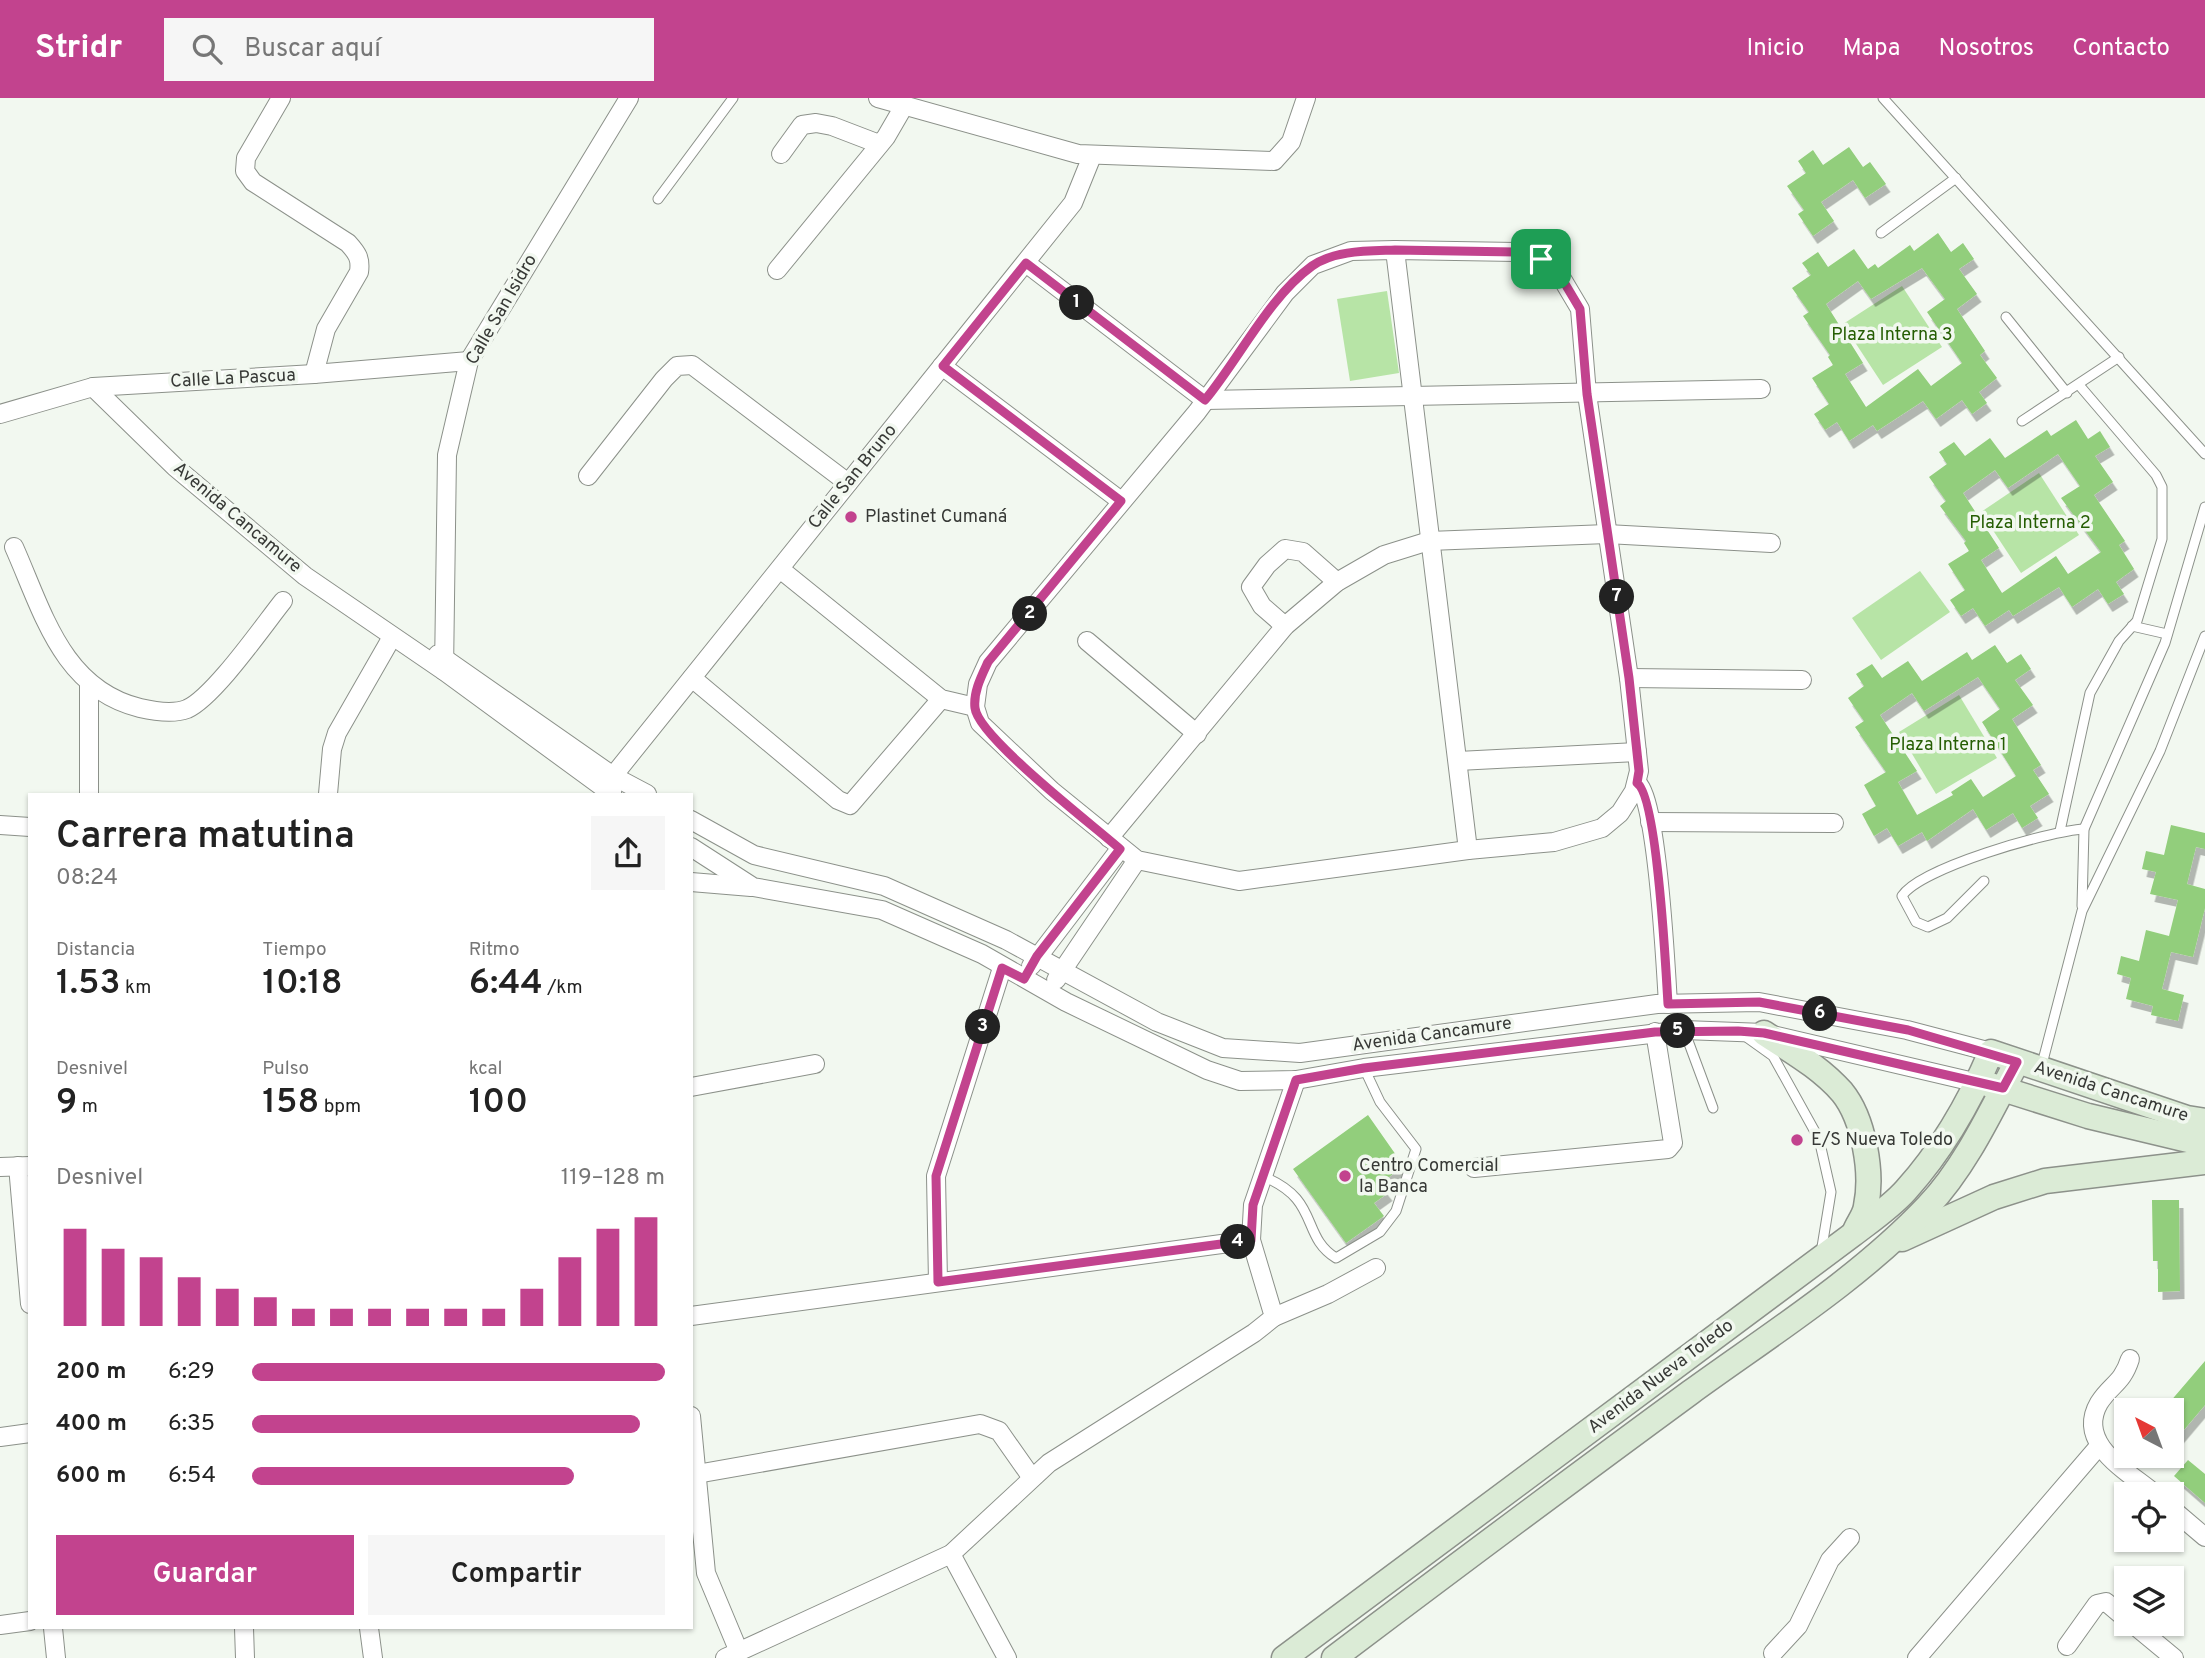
<!DOCTYPE html>
<html lang="es">
<head>
<meta charset="utf-8">
<style>
  body { margin:0; font-family:Overpass,sans-serif; background:#f6f6f6; color:#222; height:100vh; display:flex; flex-direction:column; font-size:26px; white-space:nowrap }
  * { box-sizing:border-box; margin:0 }
  p { font-size:23px; color:#767676 }
  .icon { flex:none; width:38px; height:38px; fill:none; stroke:currentColor; stroke-width:2; stroke-linecap:round; stroke-linejoin:round }
  .map { position:relative; flex:1; overflow:hidden }
  .details { position:absolute; left:28px; top:695px; width:665px; height:836px; display:flex; flex-direction:column; background:#fff; border-radius:0px; box-shadow:0 2px 5px #0004 }
  .details>* { flex:none }
  .needle { width:46px; rotate:319deg }
  .tools { position:absolute; left:2114px; top:1300px; display:grid; gap:14px }
  .tools a { display:grid; place-items:center; width:70px; height:70px; border-radius:0px; background:#fff; box-shadow:0 2px 5px #0004; font-size:35px }
  .pin { position:absolute; display:grid; place-items:center; width:60px; height:60px; color:#fff; margin:-30px; border-radius:14px; box-shadow:0 4px 10px #0006 }
  .km { position:absolute; width:35px; height:35px; margin:-18px; border-radius:50%; background:#222; color:#fff; font-size:19px; line-height:35px; text-align:center }
  .round { display:grid; place-items:center; flex:none; width:74px; height:74px; border-radius:0px; background:#f6f6f6 }
  .headline { display:flex; align-items:center; justify-content:space-between; height:119px; padding:0 28px }
  h1 { font-size:38px; font-weight:600; line-height:52px }
  .metrics { display:grid; grid-template-columns:repeat(3,1fr); gap:10px; height:119px; padding:7px 28px }
  .metrics div { display:grid; align-content:center }
  .metrics b { font-size:35px; font-weight:600 }
  .metrics small { font-size:19px; font-weight:400 }
  .metrics p { font-size:19px }
  .chart { height:196px; padding:14px 28px }
  .chart p { display:flex; justify-content:space-between }
  .chart svg { width:100%; height:126px; margin-top:7px; stroke:#c2438e; stroke-width:6 }
  .button { display:flex; gap:14px; margin-top:auto; padding:14px 28px }
  .button a { flex:1; height:80px; border-radius:0px; background:#c2438e; color:#fff; font-size:28px; font-weight:600; line-height:80px; text-align:center }
  .button a+a { background:#f6f6f6; color:#222 }
  ul { padding:0 28px; list-style:none; font-size:23px }
  li { display:grid; grid-template-columns:112px 84px 1fr; align-items:center; height:52px }
  li i { height:18px; border-radius:9px; background:#c2438e }
  header { display:flex; align-items:center; gap:42px; box-sizing:border-box; height:98px; padding:0 35px; background:#c2438e; color:#fff }
  header strong { font-size:33px }
  nav { display:flex; gap:38px; margin-inline-start:auto; font-size:24px }
  .search { width:490px; height:63px; background:#f6f6f6; display:flex; align-items:center; gap:18px; box-sizing:border-box; padding:0 24px; border-radius:0px; color:#767676; font-size:26px }
  .map>svg:first-child { display:block }
  .park { fill:#b7e4a6 }
  .building { fill:#92ce7b; fill-rule:evenodd; filter:url(#shadow) }
  .lines { fill:none; stroke-linecap:round; stroke-linejoin:round }
  .service-casing { stroke:#8c918a; stroke-width:11 }
  .minor-casing { stroke:#8c918a; stroke-width:20 }
  .secondary-casing { stroke:#8c918a; stroke-width:27 }
  .service { stroke:#fff; stroke-width:9 }
  .minor { stroke:#fff; stroke-width:18 }
  .secondary { stroke:#dbebd6; stroke-width:24 }
  .route-casing { stroke:#fff; stroke-width:14 }
  .route { stroke:#c2438e; stroke-width:9 }
  .poi-dot { fill:#c2438e; stroke:#f2f8f0; stroke-width:2.5 }
  .labels { text-anchor:middle; dominant-baseline:central; stroke-width:7; stroke-linejoin:round; paint-order:stroke }
  .street-label { font-size:18px; fill:#373936; stroke:#f2f8f0 }
  .park-label { font-size:18px; fill:#255d03; stroke:#f2f8f0 }
  .poi-label { font-size:18px; fill:#373936; stroke:#f2f8f0; text-anchor:start }
</style>
</head>
<body>
<header>
<strong>Stridr</strong>
<div class="search"><svg class="icon" aria-label="search" viewBox="0 0 24 24"><circle cx="10" cy="10" r="6"/><path d="M15 15l6 6"/></svg>Buscar aquí</div>
<nav><a>Inicio</a><a>Mapa</a><a>Nosotros</a><a>Contacto</a></nav>
</header>
<div class="map">
<svg width="2205" height="1560" viewBox="0 0 2205 1560">
  <defs>
    <filter id="shadow"><feDropShadow dx="4.5" dy="8" stdDeviation="0" flood-color="#0004"/></filter>
  </defs>
  <rect width="100%" height="100%" fill="#f2f8f0"/>
  <g class="park">
    <polygon points="1902,188 1942,249 1883,287 1843,226"/>
    <polygon points="1387,193 1399,275 1350,283 1337,201"/>
    <polygon points="2039,375 2079,437 2021,475 1981,414"/>
    <polygon points="1920,473 1950,514 1881,562 1852,520"/>
    <polygon points="1959,597 1997,660 1936,696 1899,634"/>
  </g>
  <g class="building">
    <polygon points="1849,49 1863,69 1870,64 1886,86 1865,100 1853,82 1821,104 1834,123 1813,138 1798,116 1804,112 1787,88 1806,75 1798,63 1813,52 1823,67"/>
    <path d="M1938,135L1951,154L1963,145L1974,161L1959,171L1977,196L1957,211L1985,253L1980,257L1997,280L1979,294L1987,305L1972,316L1962,302L1936,321L1923,303L1877,333L1873,327L1849,343L1837,324L1825,332L1814,316L1829,306L1812,280L1833,267L1828,259L1830,257L1803,218L1809,214L1792,190L1811,177L1802,165L1818,154L1828,169L1854,151L1868,171L1875,166L1878,170L1910,147L1914,153ZM1922,170L1945,201L1927,214L1962,265L1931,288L1918,271L1866,309L1845,276L1863,265L1826,206L1858,183L1871,201Z"/>
    <path d="M2076,322L2088,341L2100,333L2110,349L2095,358L2113,384L2094,397L2125,443L2119,447L2134,471L2116,484L2124,496L2108,506L2098,491L2072,509L2059,489L2013,518L2009,512L1985,528L1973,510L1961,518L1950,502L1965,492L1948,466L1969,453L1964,445L1966,443L1940,408L1946,403L1929,379L1947,366L1939,354L1954,344L1965,358L1990,340L2005,360L2047,332L2051,338ZM2058,356L2080,388L2061,400L2101,454L2068,476L2056,458L2002,495L1981,462L1999,450L1963,395L1995,372L2008,390Z"/>
    <path d="M1995,547L2007,565L2021,556L2031,571L2015,582L2033,607L2012,621L2041,667L2033,672L2049,696L2030,708L2038,720L2022,730L2013,715L1986,732L1973,711L1927,743L1922,734L1898,748L1887,730L1874,738L1862,716L1876,708L1864,687L1886,674L1855,629L1864,623L1848,600L1864,588L1856,576L1872,566L1882,580L1908,563L1922,583L1967,554L1972,562ZM1978,579L2000,611L1982,624L2016,678L1983,699L1971,681L1951,694L1953,697L1917,717L1898,684L1917,673L1880,617L1912,595L1924,613Z"/>
    <polygon points="2171,727 2205,735 2205,751 2196,749 2187,786 2205,791 2205,810 2193,859 2171,854 2162,891 2184,897 2178,923 2151,917 2153,908 2126,901 2131,880 2117,876 2121,858 2139,863 2146,832 2169,838 2178,802 2150,796 2156,774 2142,771 2146,753 2164,757"/>
    <polygon points="1368,1017 1403,1067 1381,1086 1388,1095 1374,1105 1384,1118 1346,1145 1293,1071"/>
    <polygon points="2152,1102 2179,1102 2180,1193 2158,1194 2158,1163 2153,1163"/>
    <polygon points="2205,1263 2205,1307 2172,1346 2172,1312 2163,1312"/>
    <polygon points="2188,1362 2205,1376 2205,1405 2174,1378"/>
  </g>
  <g class="lines">
    <g class="service-casing">
      <g id="service">
        <polyline points="1883,0 2205,356"/>
        <polyline points="658,101 733,0"/>
        <polyline points="1881,135 1956,80"/>
        <polyline points="2006,219 2067,295"/>
        <polyline points="2022,323 2119,259"/>
        <polyline points="2132,528 2167,536"/>
        <polyline points="2060,733 2090,595 2119,543 2137,523 2162,441 2162,389 2156,377 2079,287"/>
        <path d="M1984,783L1947,820L1928,829L1916,824L1902,798C1920,770 2049,733 2084,731"/>
        <polyline points="2082,808 2084,731 2165,545 2205,409"/>
        <polyline points="1684,932 1713,1010"/>
        <polyline points="1745,938 1773,958 1819,1041 1831,1094 1821,1155"/>
        <polyline points="2041,970 2082,813 2160,653 2205,538"/>
        <path d="M1262,1078C1321,1101 1300,1138 1336,1160L1380,1134L1396,1113L1416,1051L1380,1004L1364,970"/>
      </g>
    </g>
    <g class="minor-casing">
      <g id="minor">
        <path d="M281,0L246,60L245,73L253,84L348,145C357,155 361,160 359,174L326,231L314,276"/>
        <polyline points="878,0 1078,56 1274,63 1291,44 1306,0"/>
        <polyline points="781,56 802,27 816,25 832,28 879,46"/>
        <polygon points="1395,152 1516,154 1541,161 1558,174 1580,211 1587,296 1629,580 1639,673 1634,693 1620,715 1602,730 1554,744 1468,752 1239,783 1137,762 1052,693 980,625 975,609 978,586 988,564 1197,314 1285,195 1313,167 1351,153"/>
        <polyline points="1395,152 1468,752"/>
        <polyline points="1026,165 1205,302 1761,291"/>
        <polyline points="777,172 886,39 904,8"/>
        <polyline points="942,268 1121,403"/>
        <polyline points="93,289 175,369 305,478 444,573 612,696"/>
        <polyline points="0,316 93,289 314,276 469,263"/>
        <polyline points="588,378 664,281 677,268 692,267 848,385"/>
        <path d="M14,449C43,514 62,591 140,610C153,613 174,616 187,611C214,599 263,528 283,503"/>
        <polyline points="780,471 941,601 975,609"/>
        <polyline points="1285,528 1262,508 1251,489 1267,467 1285,451 1303,454 1337,484"/>
        <polyline points="1087,543 1197,636"/>
        <polyline points="438,556 613,678 647,696"/>
        <polyline points="444,573 447,357 469,263 629,0"/>
        <polyline points="692,580 838,702 850,707 941,601"/>
        <polyline points="1629,580 1802,582"/>
        <polyline points="89,585 89,696"/>
        <polyline points="1458,663 1637,654"/>
        <path d="M1637,685C1657,698 1666,873 1668,906"/>
        <polyline points="328,696 332,651 337,635 392,539"/>
        <polyline points="612,696 613,678 1073,105 1092,58"/>
        <polyline points="691,722 754,757 884,788 1006,842 1157,924 1223,950 1300,955 1657,906 1759,904 1907,932 1991,954"/>
        <polyline points="1650,724 1834,725"/>
        <polyline points="0,727 30,729"/>
        <polyline points="1109,740 1285,528 1337,484 1384,457 1429,443 1607,436 1771,445"/>
        <polyline points="691,749 753,789 882,812 982,856 1066,904 1207,972 1240,983 1296,982 1364,970 1684,932 1764,935 1978,985"/>
        <polyline points="691,784 751,789"/>
        <polyline points="1031,868 1120,751"/>
        <polyline points="1056,882 1137,762"/>
        <polyline points="691,989 815,966"/>
        <polyline points="18,1068 30,1206"/>
        <polyline points="0,1069 30,1068"/>
        <polyline points="1474,1070 1668,1051 1673,1045 1655,934"/>
        <polyline points="938,1184 936,1078 1002,870"/>
        <polyline points="691,1218 1251,1142"/>
        <polyline points="1274,1219 1328,1196 1376,1170"/>
        <path d="M2130,1261C2122,1286 2111,1286 2099,1305C2075,1346 2129,1374 2155,1396"/>
        <polyline points="691,1318 706,1475 739,1554"/>
        <polyline points="0,1339 30,1335"/>
        <polyline points="691,1377 980,1326 999,1333 1032,1380"/>
        <polyline points="2172,1411 2205,1439"/>
        <polyline points="951,1456 1007,1560"/>
        <polyline points="2133,1526 2174,1560"/>
        <polyline points="0,1527 30,1523"/>
        <polyline points="53,1530 56,1560"/>
        <polyline points="244,1530 245,1560"/>
        <polyline points="369,1530 373,1560"/>
        <polyline points="2067,1548 2097,1506 2106,1504 2126,1521"/>
        <polyline points="1773,1555 1798,1528 1830,1462 1850,1440"/>
        <polyline points="725,1560 951,1456 1049,1365 1254,1235 1274,1219 1251,1142 1253,1107 1296,982"/>
        <polyline points="1917,1560 2099,1348"/>
      </g>
    </g>
    <g class="secondary-casing">
      <g id="secondary">
        <path d="M1764,935C1791,953 1820,969 1842,994C1864,1021 1873,1075 1866,1108C1865,1117 1858,1125 1855,1133"/>
        <polyline points="1990,987 2088,1018 2205,1046"/>
        <polyline points="1902,1141 1994,1099 2045,1083 2205,1064"/>
        <path d="M1284,1560L1852,1137C1870,1123 1891,1109 1906,1092C1942,1052 1970,1003 1991,954L2187,1020L2205,1023"/>
        <path d="M1334,1560C1452,1471 1571,1382 1691,1294C1771,1236 1860,1180 1928,1108C1966,1068 1992,1011 2017,964"/>
      </g>
    </g>
    <use href="#service" class="service"/>
    <use href="#minor" class="minor"/>
    <use href="#secondary" class="secondary"/>
  </g>
  <g class="lines">
    <g class="route-casing">
      <path id="route" d="M1395,152L1516,154L1541,161L1558,174L1580,211L1587,296L1629,580L1639,673L1637,685C1657,698 1666,873 1668,906L1759,904L1908,932L2017,964L2003,990L1764,935L1738,933L1655,934L1364,970L1296,982L1253,1107L1251,1142L938,1184L936,1078L1002,870L1024,881L1037,858L1120,751C1093,727 978,639 975,610C973,594 982,577 988,564L1121,403L943,268L1026,165L1205,302C1239,261 1269,199 1312,168C1335,152 1368,153 1395,152Z"/>
    </g>
    <use href="#route" class="route"/>
  </g>
  <g class="poi-dot">
    <circle cx="851" cy="419" r="7"/>
    <circle cx="1797" cy="1042" r="7"/>
    <circle cx="1345" cy="1078" r="7"/>
  </g>
  <g class="labels">
    <g class="street-label">
      <text transform="translate(502 212) rotate(-60)">Calle San Isidro</text>
      <text transform="translate(233 281) rotate(-3)">Calle La Pascua</text>
      <text transform="translate(853 379) rotate(-51)">Calle San Bruno</text>
      <text transform="translate(237 420) rotate(40)">Avenida Cancamure</text>
      <text transform="translate(1432 937) rotate(-8)">Avenida Cancamure</text>
      <text transform="translate(2111 994) rotate(18)">Avenida Cancamure</text>
      <text transform="translate(1661 1279) rotate(-37)">Avenida Nueva Toledo</text>
    </g>
    <g class="park-label">
      <text x="1892" y="237">Plaza Interna 3</text>
      <text x="2030" y="425">Plaza Interna 2</text>
      <text x="1948" y="647">Plaza Interna 1</text>
    </g>
    <g class="poi-label">
      <text x="865" y="419">Plastinet Cumaná</text>
      <text x="1811" y="1042">E/S Nueva Toledo</text>
      <text x="1359" y="1068">Centro Comercial<tspan x="1359" dy="21">la Banca</tspan></text>
    </g>
  </g>
</svg>
<div class="tools">
<a><svg class="needle" viewBox="-14 -14 28 28"><path d="M0-13l5 13h-10z" fill="#e53935"/><path d="M0 13l5-13h-10z" fill="#767676"/></svg></a>
<a><svg class="icon" aria-label="locate" viewBox="0 0 24 24"><circle cx="12" cy="12" r="6"/><path d="M12 2v4M12 18v4M2 12h4M18 12h4"/></svg></a>
<a><svg class="icon" aria-label="layers" viewBox="0 0 24 24"><path d="M12 4l9 5-9 5-9-5zM3 14l9 5 9-5"/></svg></a>
</div>
<div class="pin" style="left:1541px;top:161px;background:#1e9e55"><svg class="icon" aria-label="arrive" viewBox="0 0 24 24"><path d="M6 21V4h12l-3 4 3 4H6"/></svg></div>
<b class="km" style="left:1077px;top:205px">1</b>
<b class="km" style="left:1030px;top:516px">2</b>
<b class="km" style="left:983px;top:929px">3</b>
<b class="km" style="left:1238px;top:1144px">4</b>
<b class="km" style="left:1678px;top:933px">5</b>
<b class="km" style="left:1820px;top:916px">6</b>
<b class="km" style="left:1617px;top:499px">7</b>
<section class="details">
<div class="headline"><div><h1>Carrera matutina</h1><p>08:24</p></div><a class="round"><svg class="icon" aria-label="share" viewBox="0 0 24 24"><path d="M12 15V3M7 8l5-5 5 5M5 13v7h14v-7"/></svg></a></div>
<div class="metrics">
<div><p>Distancia</p><b>1.53<small> km</small></b></div>
<div><p>Tiempo</p><b>10:18</b></div>
<div><p>Ritmo</p><b>6:44<small> /km</small></b></div>
</div>
<div class="metrics">
<div><p>Desnivel</p><b>9<small> m</small></b></div>
<div><p>Pulso</p><b>158<small> bpm</small></b></div>
<div><p>kcal</p><b>100</b></div>
</div>
<div class="chart"><p><span>Desnivel</span>119–128 m</p>
<svg viewBox="0 0 160 44" preserveAspectRatio="none"><path d="M5 44V10M15 44V17M25 44V20M35 44V27M45 44V31M55 44V34M65 44V38M75 44V38M85 44V38M95 44V38M105 44V38M115 44V38M125 44V31M135 44V20M145 44V10M155 44V6"/></svg>
</div>
<ul>
<li><b>200 m</b>6:29<i style="width:100%"></i></li>
<li><b>400 m</b>6:35<i style="width:94%"></i></li>
<li><b>600 m</b>6:54<i style="width:78%"></i></li>
</ul>
<div class="button"><a>Guardar</a><a>Compartir</a></div>
</section>
</div>
</body>
</html>
